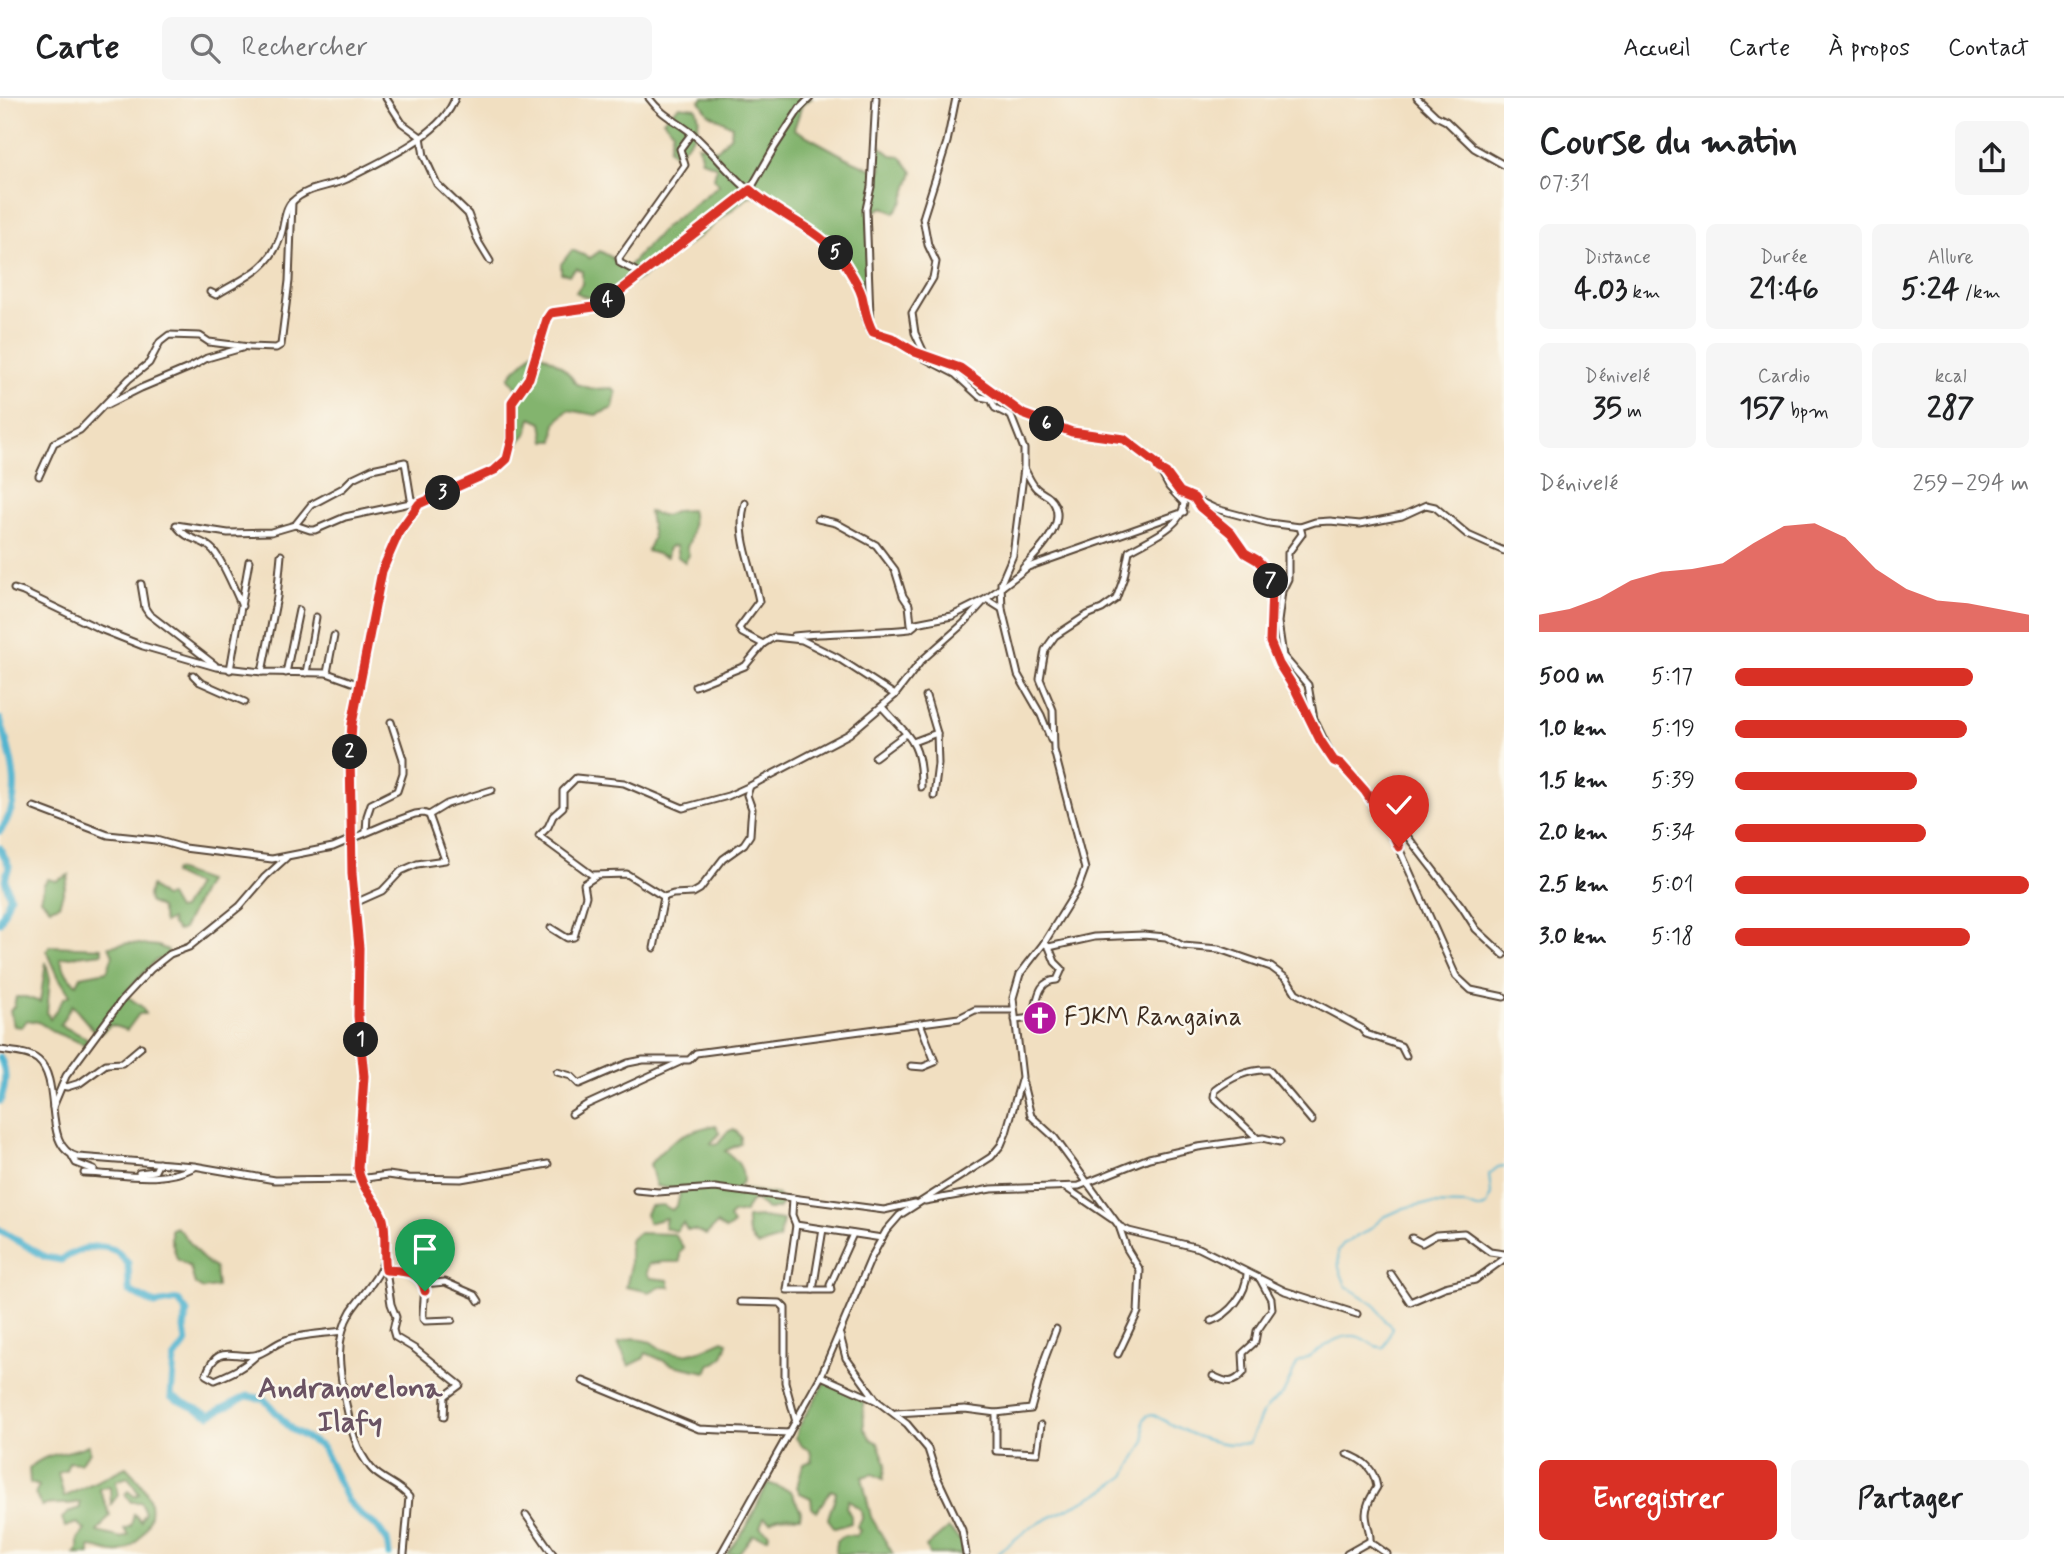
<!DOCTYPE html>
<html lang="fr">
<head>
<meta charset="utf-8">
<style>
  body { margin:0; font-family:Mynerve,sans-serif; background:#f6f6f6; color:#202124; height:100vh; display:flex; flex-direction:column; font-size:26px; white-space:nowrap }
  * { box-sizing:border-box; margin:0 }
  p { font-size:23px; color:#757577 }
  .icon { flex:none; width:38px; height:38px; fill:none; stroke:currentColor; stroke-width:2; stroke-linecap:round; stroke-linejoin:round }
  .map { position:relative; flex:1; overflow:hidden }
  .panel { display:flex; flex-direction:column; background:#fff; width:560px }
  .panel>* { flex:none }
  .pin { position:absolute; display:grid; place-items:center; width:60px; height:60px; color:#fff; margin:-72px -30px; border-radius:50% 50% 50% 0; rotate:-45deg; box-shadow:0 0 7px #0007 }
  .pin .icon { rotate:45deg }
  .km { position:absolute; width:35px; height:35px; margin:-18px; border-radius:50%; background:#222; color:#fff; font-size:19px; line-height:35px; text-align:center }
  .round { display:grid; place-items:center; flex:none; width:74px; height:74px; border-radius:10px; background:#f6f6f6 }
  .overview { display:flex; align-items:center; justify-content:space-between; height:119px; padding:0 35px }
  h1 { font-size:38px; font-weight:700; line-height:52px }
  .figures { display:grid; grid-template-columns:repeat(3,1fr); gap:10px; height:119px; padding:7px 35px }
  .figures div { display:grid; align-content:center; border-radius:10px; background:#f6f6f6; text-align:center }
  .figures b { font-size:30px; font-weight:700 }
  .figures small { font-size:19px; font-weight:400 }
  .figures p { font-size:19px }
  .chart { height:196px; padding:14px 35px }
  .chart p { display:flex; justify-content:space-between }
  .chart svg { width:100%; height:126px; margin-top:7px; fill:#d93025; opacity:.7 }
  .button { display:flex; gap:14px; margin-top:auto; padding:14px 35px }
  .button a { flex:1; height:80px; border-radius:10px; background:#d93025; color:#fff; font-size:28px; font-weight:700; line-height:80px; text-align:center }
  .button a+a { background:#f6f6f6; color:#202124 }
  ul { padding:0 35px; list-style:none; font-size:23px }
  li { display:grid; grid-template-columns:112px 84px 1fr; align-items:center; height:52px }
  li i { height:18px; border-radius:9px; background:#d93025 }
  header { display:flex; align-items:center; gap:42px; box-sizing:border-box; height:98px; padding:0 35px; background:#fff; border-bottom:2px solid #e0e0e0 }
  header strong { font-size:33px }
  nav { display:flex; gap:38px; margin-inline-start:auto; font-size:24px }
  .search { width:490px; height:63px; background:#f6f6f6; display:flex; align-items:center; gap:18px; box-sizing:border-box; padding:0 24px; border-radius:10px; color:#757577; font-size:26px }
  main { display:flex; flex:1; min-height:0 }
  .map>svg:first-child { display:block }
  .forest { fill:#83b46e; stroke:#5f6f46; stroke-width:2; fill-rule:evenodd }
  .lines { fill:none; stroke-linecap:round; stroke-linejoin:round }
  .stream { stroke:#51b4cf; stroke-width:2 }
  .river { stroke:#51b4cf; stroke-width:7 }
  .minor-casing { stroke:#564536; stroke-width:9 }
  .minor { stroke:#fff; stroke-width:5 }
  .route-casing { stroke:#fff; stroke-width:14 }
  .route { stroke:#d93025; stroke-width:9 }
  .labels { text-anchor:middle; dominant-baseline:central; stroke-width:5; stroke-linejoin:round; paint-order:stroke }
  .poi-label { font-size:26px; fill:#3b2a1e; stroke:#fbf7ec; text-anchor:start }
  .quarter-label { font-size:30px; font-weight:bold; fill:#6a5363; stroke:#fbf7ec }
</style>
</head>
<body>
<header>
<strong>Carte</strong>
<div class="search"><svg class="icon" aria-label="search" viewBox="0 0 24 24"><circle cx="10" cy="10" r="6"/><path d="M15 15l6 6"/></svg>Rechercher</div>
<nav><a>Accueil</a><a>Carte</a><a>À propos</a><a>Contact</a></nav>
</header>
<main>
<div class="map">
<svg width="1504" height="1456" viewBox="0 0 1504 1456">
  <rect width="100%" height="100%" fill="#fbf7ec"/>
  <filter id="ink" filterUnits="userSpaceOnUse"><feTurbulence type="fractalNoise" baseFrequency=".0143" numOctaves="2"/><feDisplacementMap in="SourceGraphic" scale="14" xChannelSelector="R" yChannelSelector="G"/><feConvolveMatrix kernelMatrix="1 2 1 2 8 2 1 2 1" color-interpolation-filters="sRGB"/></filter>
  <filter id="wash" filterUnits="userSpaceOnUse"><feTurbulence type="fractalNoise" baseFrequency=".00686" numOctaves="4" result="noise"/><feDisplacementMap in="SourceGraphic" scale="28" xChannelSelector="R" yChannelSelector="G"/><feGaussianBlur stdDeviation="1.57" result="paint"/><feColorMatrix in="noise" values="0 0 0 0 0 0 0 0 0 0 0 0 0 0 0 0 0 1.4 0 .05"/><feComposite in="paint" operator="in"/></filter>
  <g filter="url(#wash)">
    <rect width="100%" height="100%" fill="#f1dfc1"/>
    <g class="forest">
      <path d="M703,0H811L802,7L794,31L847,60L878,74L882,70L878,63L880,48L891,57L900,58L913,74L903,104L894,115L883,109L871,115L865,196C859,183 853,168 844,156C827,135 777,103 751,97C719,121 626,205 586,199C583,198 580,196 576,194L582,186V173L576,170L569,177L561,175V166L572,152L590,160L600,153L611,159L625,172L664,130L719,87L714,80L717,69L702,62L698,47L717,52L731,37L732,28L708,15L700,3Z"/>
      <path d="M679,8L696,10C705,31 690,43 676,58L669,51L673,33L663,22Z"/>
      <path d="M533,253C552,259 566,269 576,286L593,291L613,290L616,295L613,310L596,317L568,312L555,325L554,343H545L542,325L531,320L527,335L519,344L518,291L509,280C515,268 526,265 533,253Z"/>
      <path d="M691,412C694,420 692,441 687,449L689,457L685,464L678,459L676,448L669,449L667,459L647,453L653,440L649,414L665,418L677,413Z"/>
      <polygon points="175,772 207,783 183,831 178,833 172,827 171,821 164,825 160,810 149,804 148,797 151,788 163,799 169,798 177,812 182,811 196,787 173,776"/>
      <polygon points="69,777 59,807 50,810 41,801 44,786 48,781 56,783"/>
      <path d="M129,845L158,848L168,852L167,858L155,863L124,896L142,909L145,916H139L127,932L111,927L102,934L94,933L72,907L60,927L87,940L86,947L56,935L38,924L27,922L22,929L14,928L10,913L14,908L16,899H26L40,904L46,864L50,881L47,915L50,921L64,900L70,897L59,880L47,853L50,848L102,850V855L60,860C64,870 67,881 77,886L81,878L107,873L113,857L109,848Z"/>
      <path d="M716,1027L720,1035L711,1045L716,1047L727,1034L734,1031L741,1039L740,1046L725,1053C737,1062 743,1068 743,1083L737,1090L778,1097L782,1105L778,1111H767L754,1102L750,1105L744,1114L733,1116L729,1120L733,1127L726,1132L717,1126L706,1137L695,1132H687L683,1125L676,1133L664,1130L666,1120L648,1125L646,1116L650,1108L663,1107L672,1112L677,1107L680,1096L673,1091L656,1088L650,1066C671,1041 684,1033 716,1027Z"/>
      <path d="M762,1119L783,1122L779,1141L758,1148C749,1140 746,1133 747,1120Z"/>
      <path d="M176,1129C190,1141 199,1162 215,1170L217,1189L203,1191L195,1186L190,1169L177,1161L171,1141V1131Z"/>
      <polygon points="638,1135 674,1136 684,1150 680,1155 680,1164 663,1164 649,1166 647,1175 651,1180 668,1182 670,1189 658,1189 650,1194 626,1189 630,1172 630,1142"/>
      <path d="M633,1240L651,1244L664,1253L684,1256L699,1253L723,1242L728,1244C725,1255 722,1265 710,1266L706,1274L673,1267L646,1255L643,1261L629,1268L618,1245Z"/>
      <path d="M825,1284L850,1293L863,1302L864,1330L871,1341L878,1345L886,1366L883,1381L873,1376L862,1379L871,1419L893,1456H836V1443C843,1437 847,1436 856,1438L860,1433L857,1428L862,1421L861,1412L848,1402L846,1409L851,1418V1425L835,1430L828,1421C830,1410 835,1404 836,1394L831,1392L817,1413L812,1410L811,1400L800,1395L797,1389L803,1366L812,1363L810,1352L803,1349L796,1340L798,1330Z"/>
      <path d="M88,1347L90,1354L80,1365L69,1364L66,1372L58,1375L64,1399L126,1369C134,1377 145,1390 149,1400C155,1421 141,1446 121,1454C109,1456 101,1449 90,1449V1456H74L78,1451V1441L85,1432L77,1425L65,1429L62,1420L71,1413L80,1410V1404C66,1408 55,1404 42,1408L35,1396L39,1388L30,1385L29,1370C52,1351 62,1359 88,1347ZM128,1379L139,1396L134,1398L128,1393L125,1396L131,1404H141L145,1415L141,1423L134,1416L131,1428L124,1431L129,1437L122,1440L97,1434L110,1417L99,1390L110,1389L111,1406L118,1397L116,1383Z"/>
      <path d="M768,1385L791,1393L801,1414L800,1419C790,1419 778,1416 771,1424L764,1419L760,1429L769,1435L768,1440L753,1437L738,1456H727L746,1430Z"/>
      <polygon points="948,1430 962,1444 963,1456 929,1456 926,1449"/>
    </g>
    <g class="lines">
      <path class="stream" d="M997,1456L1029,1430L1105,1392L1125,1378L1145,1343L1143,1324L1146,1318L1152,1316C1181,1332 1214,1351 1249,1345L1262,1316L1270,1306L1283,1296L1298,1264C1317,1258 1333,1236 1354,1238C1367,1239 1371,1251 1385,1249L1392,1229L1385,1223L1375,1207L1346,1188L1339,1170L1338,1153L1343,1146L1366,1134L1384,1119L1404,1110L1423,1106L1466,1107L1478,1111L1487,1108L1491,1096L1489,1076L1498,1069L1504,1068"/>
      <g class="river">
        <path d="M0,621C11,657 26,699 0,733"/>
        <polyline points="0,750 9,768 5,782 10,799 0,824"/>
        <path d="M0,959C7,973 6,989 0,1003"/>
        <path d="M0,1132L45,1159L61,1162C77,1152 97,1143 116,1153C120,1155 124,1162 128,1165L129,1193L155,1206L178,1202L187,1214L184,1230L186,1245L174,1261L171,1299L210,1317L247,1298L264,1301L291,1331L322,1349L347,1402L363,1419L377,1428L387,1442L389,1456"/>
      </g>
    </g>
  </g>
  <g filter="url(#ink)">
    <g class="lines">
      <g class="minor-casing">
        <g id="minor">
          <polyline points="386,0 402,25 421,39 424,58 437,86 468,116 479,145 490,163"/>
          <path d="M649,0C663,19 678,23 694,37C718,59 737,86 764,104C790,123 820,135 841,161C849,170 859,187 862,198C865,211 866,222 872,234L892,240L915,254L960,270L1023,316L1072,334L1124,341L1157,366L1169,389L1184,405C1182,430 1148,441 1129,453L1124,479L1116,501L1102,511L1087,517L1055,538L1045,552L1040,581L1053,612L1054,652L1085,771L1078,790L1044,845L1020,876L1013,900L1022,979L1006,1035L1001,1047L991,1059L900,1117L886,1133L871,1160L821,1278L721,1456"/>
          <polyline points="1417,0 1436,18 1446,23 1474,50 1504,67"/>
          <polyline points="641,176 620,165 619,160 685,67 680,51 692,35"/>
          <path d="M210,194L216,197C243,180 268,173 280,140C284,130 284,111 292,104C308,88 328,90 347,81C380,63 442,38 455,0"/>
          <polyline points="865,220 870,217 866,111 871,89 876,0"/>
          <polyline points="925,257 915,235 912,215 933,180 936,164 928,147 923,120 947,44 956,0"/>
          <polyline points="924,260 955,276 980,299 991,301 995,310 1011,318 1024,351 1024,370 1013,457 1001,485 1002,511 1018,577 1041,617 1051,642"/>
          <polyline points="107,307 141,290 191,269 207,260 242,250"/>
          <polyline points="1159,371 1166,375 1180,394 1216,411 1269,425 1300,429 1315,424 1330,423 1360,426 1402,418 1426,407 1435,409 1468,437 1504,453"/>
          <polyline points="39,378 54,345 80,332 129,281 149,265 160,244 169,237 200,238 209,244 249,249 276,250 281,247 289,183 292,104"/>
          <polyline points="1196,403 1231,434 1245,455 1257,462 1269,474 1272,490 1270,544 1279,566 1296,593 1326,651"/>
          <path d="M745,405C735,437 753,471 759,503L739,530L742,535L763,546"/>
          <polyline points="818,421 836,425 876,447 895,472 903,498 909,507 911,526 952,518 986,501 1002,511"/>
          <polyline points="295,427 310,432 315,432 345,419 415,404"/>
          <polyline points="1300,429 1302,436 1288,455 1288,481 1282,493 1278,524 1283,558 1308,587 1314,621 1334,663 1341,666 1365,693 1391,732 1456,878 1471,892 1504,899"/>
          <path d="M1023,470C1037,455 1073,422 1049,399C1045,396 1040,394 1036,390C1031,385 1028,377 1024,370"/>
          <polyline points="141,486 145,510 149,516 215,567"/>
          <polyline points="14,491 23,494 100,531 143,548 216,569 262,574 327,575 360,587"/>
          <path d="M242,508C235,493 223,463 213,452C201,439 189,445 176,427L228,435L271,434L295,427L311,407L343,390L353,380L372,371L405,364L411,401L419,406"/>
          <path d="M794,538C833,534 872,535 910,531L915,527"/>
          <polyline points="230,572 249,463"/>
          <polyline points="262,574 277,499 281,457"/>
          <polyline points="286,575 299,512"/>
          <polyline points="306,575 316,519"/>
          <polyline points="327,575 334,538"/>
          <polyline points="193,577 200,584 245,604"/>
          <polyline points="695,588 745,568 763,546 774,539 802,542 838,560 895,597"/>
          <polyline points="926,598 937,635"/>
          <path d="M882,609C911,641 921,644 921,689"/>
          <polyline points="913,644 937,635 938,666 934,698"/>
          <polyline points="875,659 906,636"/>
          <polyline points="750,688 728,698 683,710 624,685 576,680 563,693 563,709 553,718 548,729 539,738 592,777 627,776 664,799 673,796 693,795 700,791 723,761 744,746 750,737 751,721 752,711 747,697 750,688 849,636 895,597 921,563 964,525 986,501 1028,469 1184,414"/>
          <polyline points="1370,696 1378,702 1397,725 1462,809 1476,831 1504,857"/>
          <polyline points="34,709 108,737 156,742 184,750 272,761 333,749 387,726 415,716 423,715 429,717 447,706 492,692"/>
          <polyline points="366,734 367,718 371,706 397,693 403,675 403,661 391,624"/>
          <polyline points="355,805 382,793 401,773 417,766 445,762 429,717"/>
          <polyline points="551,830 567,840 574,839 586,798 584,786 595,779"/>
          <polyline points="1044,845 1049,849 1094,839 1143,837 1166,839 1183,848 1219,851 1271,869 1287,881 1296,895 1361,930 1366,936 1401,948 1406,958"/>
          <polyline points="654,850 664,799"/>
          <path d="M1015,922L1032,920C1039,905 1035,883 1057,882L1062,871L1055,864L1049,849"/>
          <path d="M0,952C11,954 29,954 38,962C63,983 41,1050 78,1059L194,1068L275,1082L359,1081L388,1077L409,1080L461,1081L548,1066"/>
          <polyline points="911,968 923,969 935,964 920,925"/>
          <polyline points="557,974 571,978 579,986 628,965 643,962 689,962 696,955 959,920 975,912 1014,912"/>
          <polyline points="1022,982 1031,1018 1054,1039 1119,1128 1129,1133 1199,1150 1285,1193 1357,1216"/>
          <polyline points="62,988 67,989 80,985 106,966 122,965 141,949"/>
          <polyline points="53,1009 66,978 122,902 151,871 170,856 189,849 240,808 265,779 286,760"/>
          <polyline points="572,1016 586,1007 680,964"/>
          <path d="M1257,1040L1214,999L1215,992C1231,979 1248,971 1269,972L1312,1023"/>
          <polyline points="72,1058 76,1065 94,1072"/>
          <path d="M84,1075C121,1076 161,1086 195,1069"/>
          <polyline points="139,1075 155,1073 159,1065"/>
          <polyline points="1065,1089 1112,1121"/>
          <polyline points="636,1092 658,1094 715,1090 884,1112 915,1105"/>
          <polyline points="793,1100 792,1117 796,1127"/>
          <polyline points="925,1103 991,1091 1079,1088 1149,1060 1198,1049 1263,1040 1280,1044"/>
          <polyline points="823,1131 813,1192 787,1192 796,1127 882,1140"/>
          <polyline points="1412,1140 1422,1145 1436,1137 1464,1135 1490,1154 1504,1156"/>
          <polyline points="384,1160 391,1206 396,1219 393,1232 395,1239 415,1251 460,1287 445,1298 444,1319"/>
          <path d="M386,1172L407,1173L420,1180C428,1193 422,1207 423,1221L425,1223L452,1222"/>
          <polyline points="1391,1176 1410,1204 1445,1189 1475,1182 1504,1161"/>
          <polyline points="424,1186 445,1184 475,1197 479,1203"/>
          <polyline points="813,1192 831,1192 830,1187 853,1136"/>
          <polyline points="740,1204 780,1205 785,1210 785,1284 796,1324"/>
          <path d="M1211,1223C1230,1216 1246,1196 1247,1176"/>
          <polyline points="840,1237 846,1260 877,1303 907,1326 928,1351 937,1379 962,1432 966,1456"/>
          <path d="M258,1256C245,1269 232,1275 215,1282L206,1277C218,1242 235,1263 259,1256C267,1253 275,1246 283,1243C300,1236 324,1236 342,1233"/>
          <polyline points="1118,1256 1138,1214 1140,1172 1127,1151 1119,1128"/>
          <polyline points="821,1278 877,1303"/>
          <path d="M1213,1278C1227,1285 1233,1287 1244,1274L1243,1255L1255,1244L1257,1233L1272,1211L1271,1201L1260,1181"/>
          <polyline points="583,1283 699,1331 789,1335"/>
          <polyline points="896,1315 965,1311 996,1315 1031,1311 1045,1260 1056,1231"/>
          <polyline points="996,1315 996,1353 1037,1355 1041,1327"/>
          <path d="M1347,1356C1364,1362 1374,1371 1377,1389C1372,1398 1366,1406 1366,1416C1366,1426 1371,1434 1370,1444L1387,1456"/>
          <polyline points="526,1417 553,1456"/>
          <path d="M404,1456L409,1399C399,1386 381,1382 371,1370C355,1351 351,1330 346,1306C340,1275 333,1243 351,1213C362,1196 385,1175 385,1154C385,1136 383,1119 374,1103C367,1091 359,1085 358,1070L364,978L358,918L359,850L352,776L350,655L352,626L381,473L399,434L419,406L495,372L507,361L512,341V304L529,280L547,221L551,215L595,209L605,204L750,92L774,50L800,10L810,0"/>
          <polyline points="1347,1456 1370,1443"/>
        </g>
      </g>
      <use href="#minor" class="minor"/>
    </g>
  </g>
  <g class="lines" filter="url(#ink)">
    <g class="route-casing">
      <path id="route" d="M425,1193C421,1172 403,1173 386,1172C383,1156 387,1137 383,1121C377,1102 360,1090 358,1070L364,978L358,918L359,850L352,776L350,655L352,626L382,473L399,434L419,406L495,372L507,361L512,341V304L529,280L547,221L551,215L594,209L606,204L750,92C779,118 821,131 844,164C850,174 859,187 862,198C865,211 866,222 873,234L892,240L915,254L960,270L1023,316L1072,334L1124,341L1157,366L1159,371L1166,375L1180,394L1194,400L1200,409L1231,435L1245,455L1257,462L1269,474L1272,490L1270,544L1279,566L1296,593L1320,642L1334,663L1341,666L1365,693L1391,732L1399,749"/>
    </g>
    <use href="#route" class="route"/>
  </g>
  <defs>
    <g id="church-disc" transform="scale(1.75)"><circle r="9.5" fill="#b5179e" stroke="#fbf7ec"/><path d="M-1.2-6h2.4v3.5h3.3v2.4h-3.3V6h-2.4V-.1h-3.3v-2.4h3.3Z" fill="#fff"/></g>
  </defs>
  <g fill-rule="evenodd">
    <use href="#church-disc" x="1040" y="920"/>
  </g>
  <g class="labels">
    <g class="poi-label">
      <text x="1064" y="920">FJKM Rangaina</text>
    </g>
    <g class="quarter-label">
      <text x="350" y="1290">Andranovelona<tspan x="350" dy="34">Ilafy</tspan></text>
    </g>
  </g>
</svg>
<div class="pin" style="left:425px;top:1193px;background:#1e9e55"><svg class="icon" aria-label="arrive" viewBox="0 0 24 24"><path d="M6 21V4h12l-3 4 3 4H6"/></svg></div>
<div class="pin" style="left:1399px;top:749px;background:#d93025"><svg class="icon" aria-label="check" viewBox="0 0 24 24"><path d="M5 12l5 5 9-10"/></svg></div>
<b class="km" style="left:361px;top:942px">1</b>
<b class="km" style="left:350px;top:654px">2</b>
<b class="km" style="left:443px;top:395px">3</b>
<b class="km" style="left:608px;top:203px">4</b>
<b class="km" style="left:836px;top:155px">5</b>
<b class="km" style="left:1047px;top:326px">6</b>
<b class="km" style="left:1271px;top:483px">7</b>
</div>
<section class="panel">
<div class="overview"><div><h1>Course du matin</h1><p>07:31</p></div><a class="round"><svg class="icon" aria-label="share" viewBox="0 0 24 24"><path d="M12 15V3M7 8l5-5 5 5M5 13v7h14v-7"/></svg></a></div>
<div class="figures">
<div><p>Distance</p><b>4.03<small> km</small></b></div>
<div><p>Durée</p><b>21:46</b></div>
<div><p>Allure</p><b>5:24<small> /km</small></b></div>
</div>
<div class="figures">
<div><p>Dénivelé</p><b>35<small> m</small></b></div>
<div><p>Cardio</p><b>157<small> bpm</small></b></div>
<div><p>kcal</p><b>287</b></div>
</div>
<div class="chart"><p><span>Dénivelé</span>259–294 m</p>
<svg viewBox="0 0 160 44" preserveAspectRatio="none"><path d="M0 44V38L10 36L20 32L30 26L40 23L50 22L60 20L70 13L80 7L90 6L100 11L110 22L120 29L130 33L140 34L150 36L160 38V44z"/></svg>
</div>
<ul>
<li><b>500 m</b>5:17<i style="width:81%"></i></li>
<li><b>1.0 km</b>5:19<i style="width:79%"></i></li>
<li><b>1.5 km</b>5:39<i style="width:62%"></i></li>
<li><b>2.0 km</b>5:34<i style="width:65%"></i></li>
<li><b>2.5 km</b>5:01<i style="width:100%"></i></li>
<li><b>3.0 km</b>5:18<i style="width:80%"></i></li>
</ul>
<div class="button"><a>Enregistrer</a><a>Partager</a></div>
</section>
</main>
</body>
</html>
